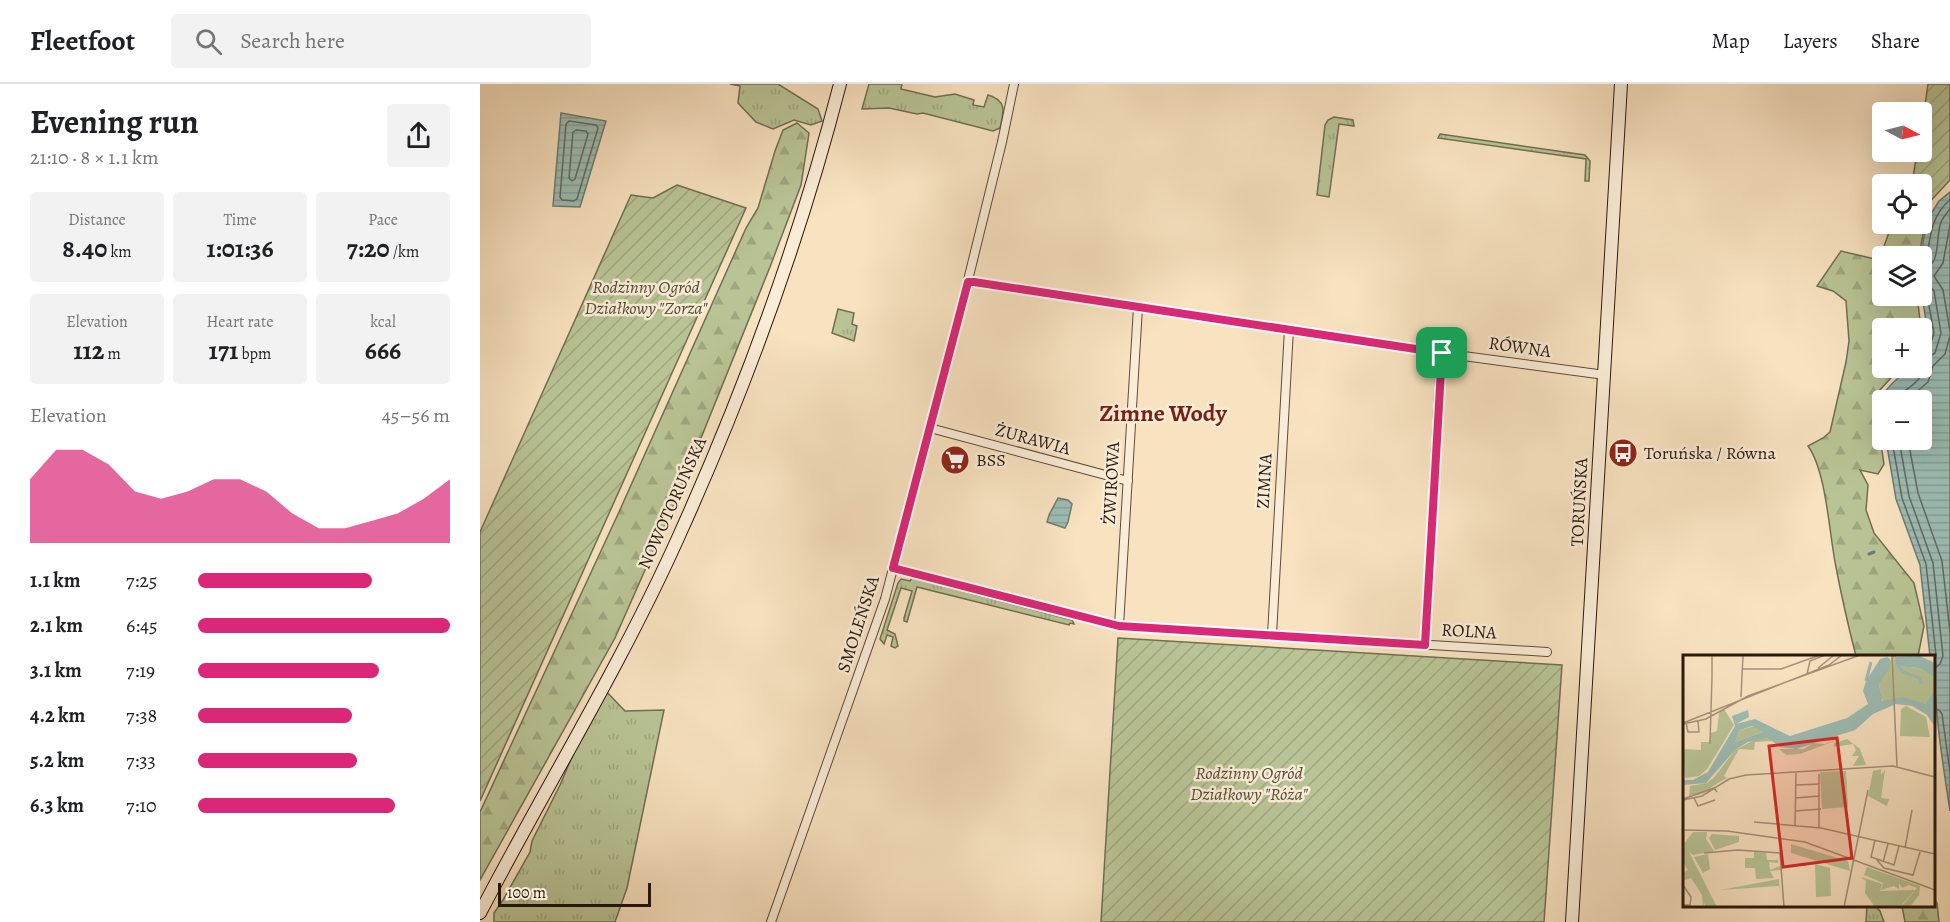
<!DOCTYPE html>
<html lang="en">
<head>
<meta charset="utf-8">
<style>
  body { margin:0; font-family:Alegreya,serif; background:#f2f2f2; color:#202124; height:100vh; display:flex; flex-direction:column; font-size:22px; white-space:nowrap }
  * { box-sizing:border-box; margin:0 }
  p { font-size:20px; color:#757577 }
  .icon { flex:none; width:33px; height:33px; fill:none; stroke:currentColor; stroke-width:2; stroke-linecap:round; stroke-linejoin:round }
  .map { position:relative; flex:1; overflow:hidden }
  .side { display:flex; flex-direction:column; background:#fff; width:480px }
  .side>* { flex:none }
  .needle { width:39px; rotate:97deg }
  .fabs { position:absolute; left:1392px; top:18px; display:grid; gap:12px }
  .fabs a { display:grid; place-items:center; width:60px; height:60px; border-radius:6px; background:#fff; box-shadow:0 6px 24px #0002; font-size:30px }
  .scale { position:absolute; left:18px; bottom:15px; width:153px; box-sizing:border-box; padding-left:6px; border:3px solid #2a180d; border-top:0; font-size:16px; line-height:21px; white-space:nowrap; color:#2a180d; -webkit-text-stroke:4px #faecd6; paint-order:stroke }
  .pin { position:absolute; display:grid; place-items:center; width:51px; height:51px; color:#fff; margin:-26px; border-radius:12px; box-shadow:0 3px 9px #0006 }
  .round { display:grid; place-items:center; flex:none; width:63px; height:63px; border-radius:6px; background:#f2f2f2 }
  .head { display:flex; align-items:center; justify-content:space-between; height:102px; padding:0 30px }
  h1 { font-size:33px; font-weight:600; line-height:45px }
  .stats { display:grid; grid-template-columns:repeat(3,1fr); gap:9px; height:102px; padding:6px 30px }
  .stats div { display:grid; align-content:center; border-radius:6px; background:#f2f2f2; text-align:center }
  .stats b { font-size:26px; font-weight:600 }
  .stats small { font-size:16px; font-weight:400 }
  .stats p { font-size:16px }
  .chart { height:168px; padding:12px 30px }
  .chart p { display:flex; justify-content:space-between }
  .chart svg { width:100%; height:108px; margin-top:6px; fill:#db2777; opacity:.7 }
  ul { padding:0 30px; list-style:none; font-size:20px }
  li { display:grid; grid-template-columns:96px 72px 1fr; align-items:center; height:45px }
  li i { height:15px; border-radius:8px; background:#db2777 }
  header { display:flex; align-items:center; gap:36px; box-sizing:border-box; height:84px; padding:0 30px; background:#fff; border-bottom:2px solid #e0e0e0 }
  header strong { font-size:28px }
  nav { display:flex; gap:33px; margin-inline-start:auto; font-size:21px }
  .search { width:420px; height:54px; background:#f2f2f2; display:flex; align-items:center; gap:15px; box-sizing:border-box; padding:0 21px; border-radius:6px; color:#757577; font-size:22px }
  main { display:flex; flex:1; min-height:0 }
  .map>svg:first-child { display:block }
  .grass { fill:url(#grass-tufts); stroke:#726e52; stroke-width:1.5 }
  .forest { fill:url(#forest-firs); stroke:#726e52; stroke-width:1.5 }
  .garden { fill:url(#garden-furrows); stroke:#726e52; stroke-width:1.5 }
  .water { fill:url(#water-rules); stroke:#6f7b72; stroke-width:1.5 }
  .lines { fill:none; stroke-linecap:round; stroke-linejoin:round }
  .shore { stroke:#646a61; stroke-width:1.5 }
  .stream { stroke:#6f7b72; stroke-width:3 }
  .street-casing { stroke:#5e4a3a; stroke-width:10 }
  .secondary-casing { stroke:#2a180d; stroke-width:14 }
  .street { stroke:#faecd6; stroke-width:8 }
  .secondary { stroke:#faecd6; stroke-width:12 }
  .route-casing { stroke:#fff; stroke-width:12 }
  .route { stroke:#db2777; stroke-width:8 }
  .labels { text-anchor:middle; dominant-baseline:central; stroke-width:5; stroke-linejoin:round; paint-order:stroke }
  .park-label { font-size:18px; font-style:italic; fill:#554c36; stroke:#faecd6 }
  .street-label { font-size:18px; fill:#2a180d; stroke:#faecd6 }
  .poi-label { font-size:18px; fill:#2a180d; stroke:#faecd6; text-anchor:start }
  .district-label { font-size:24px; font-weight:bold; fill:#7a1f14; stroke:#faecd6 }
  .inset-river { fill:none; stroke:#9dbdb5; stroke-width:3 }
  .inset-road { fill:none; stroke:#a69178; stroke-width:1.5 }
  .view { fill:#d62828; fill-opacity:0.15; stroke:#d62828; stroke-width:3 }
  .inset-edge { fill:none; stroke:#2a180d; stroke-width:3 }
</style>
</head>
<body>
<header>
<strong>Fleetfoot</strong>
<div class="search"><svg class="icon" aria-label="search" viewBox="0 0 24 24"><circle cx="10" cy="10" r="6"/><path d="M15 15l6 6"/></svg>Search here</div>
<nav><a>Map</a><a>Layers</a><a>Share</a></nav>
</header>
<main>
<section class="side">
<div class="head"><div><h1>Evening run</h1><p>21:10 · 8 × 1.1 km</p></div><a class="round"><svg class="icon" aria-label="share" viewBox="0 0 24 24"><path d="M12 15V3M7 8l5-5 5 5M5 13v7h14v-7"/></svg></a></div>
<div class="stats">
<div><p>Distance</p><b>8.40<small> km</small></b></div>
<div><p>Time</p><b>1:01:36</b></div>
<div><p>Pace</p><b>7:20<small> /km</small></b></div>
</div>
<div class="stats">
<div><p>Elevation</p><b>112<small> m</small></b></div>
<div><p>Heart rate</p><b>171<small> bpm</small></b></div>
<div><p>kcal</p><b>666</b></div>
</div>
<div class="chart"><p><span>Elevation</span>45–56 m</p>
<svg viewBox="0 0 160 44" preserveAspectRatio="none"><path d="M0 44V18L10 6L20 6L30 12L40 23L50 26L60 23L70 18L80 18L90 23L100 32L110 38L120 38L130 35L140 32L150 26L160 18V44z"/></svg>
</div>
<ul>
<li><b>1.1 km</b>7:25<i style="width:69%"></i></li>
<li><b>2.1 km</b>6:45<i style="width:100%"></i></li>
<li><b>3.1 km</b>7:19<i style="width:72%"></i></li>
<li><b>4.2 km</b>7:38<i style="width:61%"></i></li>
<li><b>5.2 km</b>7:33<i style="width:63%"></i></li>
<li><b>6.3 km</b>7:10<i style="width:78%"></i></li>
</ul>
</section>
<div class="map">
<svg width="1470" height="838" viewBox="0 0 1470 838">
  <defs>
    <pattern id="grass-tufts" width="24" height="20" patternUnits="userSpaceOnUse" patternTransform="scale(1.5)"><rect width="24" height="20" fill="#b9c496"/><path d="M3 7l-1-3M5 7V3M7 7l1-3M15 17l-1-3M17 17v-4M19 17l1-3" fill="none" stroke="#9fa880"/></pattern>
    <pattern id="forest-firs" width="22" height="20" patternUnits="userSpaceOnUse" patternTransform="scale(1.5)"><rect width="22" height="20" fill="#b9c496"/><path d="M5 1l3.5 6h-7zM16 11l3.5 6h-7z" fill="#9fa880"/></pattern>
    <pattern id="garden-furrows" width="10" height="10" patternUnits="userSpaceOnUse" patternTransform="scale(1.5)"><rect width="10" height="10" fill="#b9c496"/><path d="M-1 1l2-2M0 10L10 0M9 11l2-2" fill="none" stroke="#9fa880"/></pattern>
    <pattern id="water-rules" width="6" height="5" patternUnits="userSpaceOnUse" patternTransform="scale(1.5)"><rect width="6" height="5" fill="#9dbdb5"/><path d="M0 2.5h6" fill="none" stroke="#87a29a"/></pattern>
  </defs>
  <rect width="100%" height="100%" fill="#f8e2c0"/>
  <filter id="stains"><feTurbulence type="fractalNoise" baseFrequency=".00333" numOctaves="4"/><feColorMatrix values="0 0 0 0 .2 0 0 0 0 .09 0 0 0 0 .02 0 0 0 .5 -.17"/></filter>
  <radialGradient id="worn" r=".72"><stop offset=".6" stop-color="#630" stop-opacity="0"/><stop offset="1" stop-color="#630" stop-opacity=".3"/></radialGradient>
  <g class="grass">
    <polygon points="250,0 298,0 338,25 342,37 331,41 314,36 293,45 276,38 258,19 260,2"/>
    <path d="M389,0H422L421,5L455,13L475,10L494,16L493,21L504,23L508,11C527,16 524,28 520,44L513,47L443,29L437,30L409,24L382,25Z"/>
    <polygon points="854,33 873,36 874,42 859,40 849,113 837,111 845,41 848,36"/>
    <polygon points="960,50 1105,71 1110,77 1109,97 1105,97 1106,75 958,54"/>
    <polygon points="358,225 374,229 372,240 377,242 374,257 352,249"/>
    <polygon points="432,494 592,536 594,540 590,539 589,541 437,503 427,538 424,537 424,534 432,507 421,504 407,546 415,550 418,562 415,564 411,562 413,553 407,551 404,560 400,555 418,499 421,495 430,497"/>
    <polygon points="122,603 145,627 184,626 147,804 135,838 14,838 14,829 23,816 50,768 52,757 80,701"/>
    <polygon points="1387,822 1395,822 1400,827 1404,838 1386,838"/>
  </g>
  <g class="forest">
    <polygon points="317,39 329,49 321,101 290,183 196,416 135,554 0,796 0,728 139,428 266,144 278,124 295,67 303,46"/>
    <path d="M1442,122L1445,123L1444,145L1439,172H1402V212H1437L1441,244H1402V284H1420L1399,307L1395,321L1404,380L1398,390L1380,386L1388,401L1386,426L1394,449L1434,499L1444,542L1438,572H1376C1368,541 1361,510 1355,478C1349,446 1346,387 1328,362L1343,354L1350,348L1366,278L1369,257L1366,217L1353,207L1337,202L1361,167L1399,176L1412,140H1442Z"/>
    <polygon points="1454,815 1457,819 1459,838 1425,838 1422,822 1454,822"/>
  </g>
  <g class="garden">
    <polygon points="1448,0 1470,0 1470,96 1445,123 1442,122 1442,100 1432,100 1437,68 1442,68 1442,42"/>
    <polygon points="197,101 266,124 0,717 0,448 151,111 173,114"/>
    <polygon points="638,554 1082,581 1064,838 621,838"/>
  </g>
  <g class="water">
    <polygon points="81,29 126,37 100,123 73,122"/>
    <path d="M1470,108V727C1462,675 1454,625 1454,572H1450L1440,481L1416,415L1406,356H1442V316H1402V337V311C1412,299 1425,284 1442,284V270L1448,250L1442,211L1443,157L1449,133L1459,117Z"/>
    <polygon points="578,414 588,416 592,420 588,438 585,444 567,438 569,431"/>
  </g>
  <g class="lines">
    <g class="shore">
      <polygon points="89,37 116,41 118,44 97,115 94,117 82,116 80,113 86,40"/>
      <polygon points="96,46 106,47 108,50 95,95 92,97 89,94 93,48"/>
      <polyline points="1470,141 1463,179 1454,192 1463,206 1470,247"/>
      <path d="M1442,178L1447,173C1450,152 1452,130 1470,116"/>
      <path d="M1442,186C1462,181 1455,154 1461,138C1463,133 1467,129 1470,125"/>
      <polyline points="1442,206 1447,211 1454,249 1449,265 1442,267"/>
      <path d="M1415,316C1428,301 1446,299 1442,277L1455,269L1461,249L1454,207L1449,201L1442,198"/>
      <polyline points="1427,316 1448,298 1453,282 1465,270 1470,252"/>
      <polyline points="1412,356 1422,414 1446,480 1456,571 1454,576"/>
      <polyline points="1419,356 1429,412 1453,479 1463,572 1460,580 1454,585"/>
      <polyline points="1428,356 1438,409 1462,477 1470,548"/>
      <polyline points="1454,625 1459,626 1462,630 1470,688"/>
    </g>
    <polyline class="stream" points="1389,470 1394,468"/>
    <g class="street-casing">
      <g id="street">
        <polyline points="488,198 494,198 961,269 1125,291"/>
        <polyline points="450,344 648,397"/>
        <polyline points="413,484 639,542 1067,568"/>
        <polyline points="639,542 658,223"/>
        <polyline points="792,551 809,245"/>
        <polyline points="945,561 961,269"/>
        <polyline points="291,838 405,515 475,249 522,58 534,0"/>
      </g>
    </g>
    <g class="secondary-casing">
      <g id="secondary">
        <path d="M0,829C65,704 140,583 198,454C264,308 320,155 360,0"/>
        <polyline points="1092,838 1141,0"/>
      </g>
    </g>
    <use href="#street" class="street"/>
    <use href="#secondary" class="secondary"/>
  </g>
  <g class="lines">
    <g class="route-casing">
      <polygon id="route" points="488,198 494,198 962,269 945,561 639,542 413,484"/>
    </g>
    <use href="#route" class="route"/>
  </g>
  <defs>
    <g id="bus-disc" transform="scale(1.5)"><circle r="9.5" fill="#8f2418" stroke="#faecd6"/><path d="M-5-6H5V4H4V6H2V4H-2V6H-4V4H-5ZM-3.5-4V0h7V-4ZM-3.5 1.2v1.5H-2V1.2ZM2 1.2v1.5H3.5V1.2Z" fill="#fff"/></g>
    <g id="supermarket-disc" transform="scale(1.5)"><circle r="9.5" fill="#8f2418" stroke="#faecd6"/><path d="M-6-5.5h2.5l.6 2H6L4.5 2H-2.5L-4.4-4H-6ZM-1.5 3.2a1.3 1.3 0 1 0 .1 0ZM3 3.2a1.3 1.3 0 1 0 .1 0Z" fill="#fff"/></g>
  </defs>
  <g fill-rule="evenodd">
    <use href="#bus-disc" x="1143" y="369"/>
    <use href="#supermarket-disc" x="475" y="376"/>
  </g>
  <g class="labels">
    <g class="park-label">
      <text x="166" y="203">Rodzinny Ogród<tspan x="166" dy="21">Działkowy "Zorza"</tspan></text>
      <text x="769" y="689">Rodzinny Ogród<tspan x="769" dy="21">Działkowy "Róża"</tspan></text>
    </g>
    <g class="street-label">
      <text transform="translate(1040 263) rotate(8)">RÓWNA</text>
      <text transform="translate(553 355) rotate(15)">ŻURAWIA</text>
      <text transform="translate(784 397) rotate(-87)">ZIMNA</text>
      <text transform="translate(631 399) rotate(-87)">ŻWIROWA</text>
      <text transform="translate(1099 418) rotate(-87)">TORUŃSKA</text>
      <text transform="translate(192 419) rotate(-66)">NOWOTORUŃSKA</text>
      <text transform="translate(378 540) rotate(-72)">SMOLEŃSKA</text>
      <text transform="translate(989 547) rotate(3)">ROLNA</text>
    </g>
    <g class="poi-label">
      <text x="1164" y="369">Toruńska / Równa</text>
      <text x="496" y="376">BSS</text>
    </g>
    <g class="district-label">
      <text x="683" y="329">Zimne Wody</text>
    </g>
  </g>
  <g transform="translate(1203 571)">
    <rect width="252" height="252" fill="#f8e2c0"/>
    <path d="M213,11L236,13L252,22V34L242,49L200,46L197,40L201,19ZM72,71L80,77L52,87L57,75ZM164,84L177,94L183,110L170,111L176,101H169L173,95L170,89L151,92V88ZM33,121L38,125L21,138L6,142L7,131L24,128ZM71,197L83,198L84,205H95V208L86,207L87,215L97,211L98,215L87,216L91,223L73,224L72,213H62V203H71ZM25,199L27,214L20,218L11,202ZM132,209L147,213L148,241L133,242ZM178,222L199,229L197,236L232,235L217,252H192L182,238L183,226ZM96,224L97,240L96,231L37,235Z" fill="#b9c496"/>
    <path d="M210,0H216L212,2L214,11L250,18L252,34L247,41V30L241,31L237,23L213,13L210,14L212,39L220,37L234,44L202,45L210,40L207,32L201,36L204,41H199V46L196,29ZM165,81L117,99L103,100L96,94H121L130,88L142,89ZM84,83H87L89,86L72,87L71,95L56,94L41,121L44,123L14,140L31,129L30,124L52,95L71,85ZM198,114V120L202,115L198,143L206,144L204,151L185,141L190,116ZM10,177H24L23,184L31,196L10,200L6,197L34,252H23L21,248L20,252L19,240L8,223L0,226V218L5,215L0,207V190ZM184,212L237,231L236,240L227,252H218L234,233L226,230L219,233L216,228V234L211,231L198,235L200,228L181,220Z" fill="#b9c496"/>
    <path d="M223,51L243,62L247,82L217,81L218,54ZM163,116L165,152L139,154L137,117ZM29,179L56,181V187L32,195L26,183ZM108,189L165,206L167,216L108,198Z" fill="#b9c496"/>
    <path d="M41,54L51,70L24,114L16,121L2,123L0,94L18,95V87H26L28,78L34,76L36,58Z" fill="#b9c496"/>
    <path d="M237,1L252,8V22L236,13L213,11L212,2ZM204,2L207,4L206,14L196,29L199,46L220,42L242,49L252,34V72L244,60L229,51L213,49L190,59L172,75L113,94L97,92L85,83L65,87L52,95L23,128L0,130V125H10L25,117L52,71L49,61L65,55L66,62L53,69L72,64L107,81L164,63L185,49L180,36L183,26L197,4ZM69,71L80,77L52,87L57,75Z" fill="#9dbdb5" fill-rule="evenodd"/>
    <path class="inset-river" d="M215,11L220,17L237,23L238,29M183,26L188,7"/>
    <path class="inset-road" d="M209,0L214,111M135,13L151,0M59,14H98L137,0M124,19L127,6L142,0M29,22V0M58,42L60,0M0,68L146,10L159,0M3,68L5,77H16L15,66M0,69L23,64L65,41L177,0M27,89L29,22M113,130L137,129M11,143L15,151L32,145M112,143L137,141M0,144L31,133L34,137M0,145L19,141L46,124L63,120L210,111L252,122M112,156L138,154M71,167L138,173L252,199M112,170L113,118M136,173V119M0,175L44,176L122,187L252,235M192,185L188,202L211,210L216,191M222,193L229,155M21,198L55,195L97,198L101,252M194,205L201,213L230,220L237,197M200,207L205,189M0,230L8,242L7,250H0M161,252L185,135"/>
    <path class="view" d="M154,83L169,203L100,212L86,91Z"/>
    <rect width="252" height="252" class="inset-edge"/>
  </g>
  <rect width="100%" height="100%" filter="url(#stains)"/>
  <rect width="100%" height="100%" fill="url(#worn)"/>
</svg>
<div class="fabs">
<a><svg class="needle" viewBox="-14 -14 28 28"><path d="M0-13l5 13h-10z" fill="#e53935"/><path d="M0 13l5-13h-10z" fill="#757577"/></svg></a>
<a><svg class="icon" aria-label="locate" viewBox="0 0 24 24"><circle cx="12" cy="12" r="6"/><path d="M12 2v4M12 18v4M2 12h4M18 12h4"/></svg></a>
<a><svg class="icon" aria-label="layers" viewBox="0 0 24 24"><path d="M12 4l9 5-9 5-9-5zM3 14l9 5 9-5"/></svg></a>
<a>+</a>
<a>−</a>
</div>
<div class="scale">100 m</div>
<div class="pin" style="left:962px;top:269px;background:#1e9e55"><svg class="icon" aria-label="arrive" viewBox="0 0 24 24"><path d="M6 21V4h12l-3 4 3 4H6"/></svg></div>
</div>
</main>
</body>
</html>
